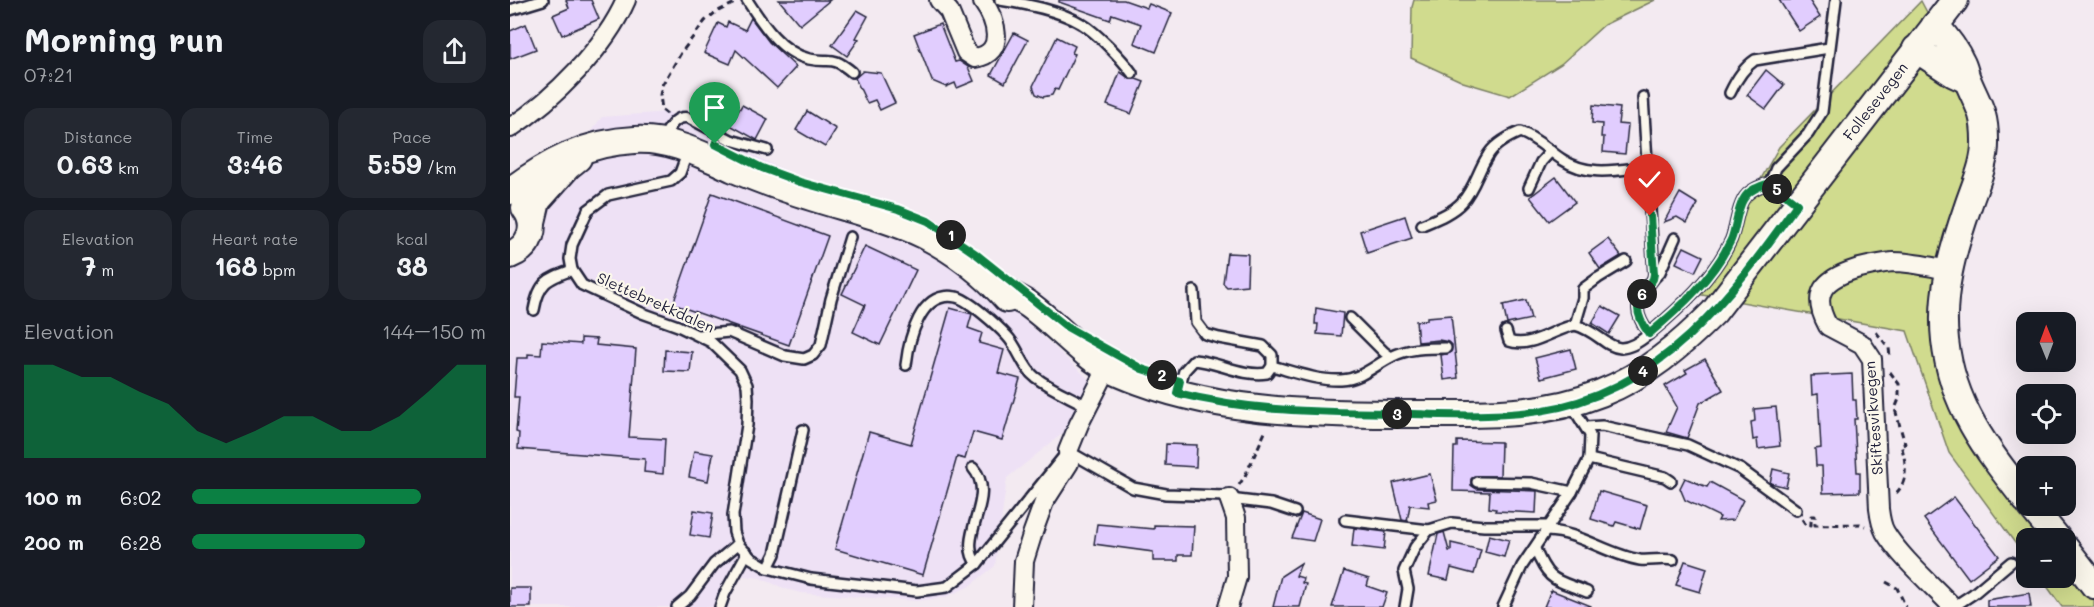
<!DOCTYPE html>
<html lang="en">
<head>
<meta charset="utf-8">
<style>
  body { margin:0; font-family:Mali,sans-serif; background:#242831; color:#f1f3f6; height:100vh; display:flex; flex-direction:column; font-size:22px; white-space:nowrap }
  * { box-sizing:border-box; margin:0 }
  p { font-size:20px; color:#9ea1a6 }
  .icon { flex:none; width:33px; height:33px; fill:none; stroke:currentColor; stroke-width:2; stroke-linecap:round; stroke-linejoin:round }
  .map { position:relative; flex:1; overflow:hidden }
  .panel { display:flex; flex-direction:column; background:#171b24; width:510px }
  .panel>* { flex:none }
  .needle { width:39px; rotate:359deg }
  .tools { position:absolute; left:1506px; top:312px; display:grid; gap:12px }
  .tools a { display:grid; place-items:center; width:60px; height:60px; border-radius:12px; background:#171b24; box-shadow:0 6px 24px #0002; font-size:30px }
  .pin { position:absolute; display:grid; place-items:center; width:51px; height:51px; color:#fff; margin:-62px -26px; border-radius:50% 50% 50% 0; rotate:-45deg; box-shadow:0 0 6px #0007 }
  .pin .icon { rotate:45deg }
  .km { position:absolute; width:30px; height:30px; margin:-15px; border-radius:50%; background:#222; color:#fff; font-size:16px; line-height:30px; text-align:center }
  .round { display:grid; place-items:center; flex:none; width:63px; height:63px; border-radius:18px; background:#242831 }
  .summary { display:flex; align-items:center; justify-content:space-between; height:102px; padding:0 24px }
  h1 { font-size:33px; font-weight:700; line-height:45px }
  .figures { display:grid; grid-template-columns:repeat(3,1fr); gap:9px; height:102px; padding:6px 24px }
  .figures div { display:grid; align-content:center; border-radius:15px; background:#242831; text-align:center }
  .figures b { font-size:26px; font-weight:700 }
  .figures small { font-size:16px; font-weight:400 }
  .figures p { font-size:16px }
  .chart { height:168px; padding:12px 24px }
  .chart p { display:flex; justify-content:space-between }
  .chart svg { width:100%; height:108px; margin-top:6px; fill:#0b8043; opacity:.7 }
  ul { padding:0 24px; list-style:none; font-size:20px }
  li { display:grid; grid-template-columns:96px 72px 1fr; align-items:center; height:45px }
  li i { height:15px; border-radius:8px; background:#0b8043 }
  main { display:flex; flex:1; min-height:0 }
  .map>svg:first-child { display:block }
  .built { fill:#eee1f5 }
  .green { fill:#d0db8e; stroke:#797e64; stroke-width:1.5 }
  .building { fill:#e1cdfe; stroke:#22223b; stroke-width:1.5 }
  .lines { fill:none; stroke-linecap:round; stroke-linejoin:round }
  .service-casing { stroke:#22223b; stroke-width:14 }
  .minor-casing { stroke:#22223b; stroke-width:22 }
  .secondary-casing { stroke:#22223b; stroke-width:30 }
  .path { stroke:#22223b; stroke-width:3; stroke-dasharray:6 4.5; stroke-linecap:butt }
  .service { stroke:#fbf7ec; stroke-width:9 }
  .minor { stroke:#fbf7ec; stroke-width:18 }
  .secondary { stroke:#fbf7ec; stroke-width:26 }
  .route-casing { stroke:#fff; stroke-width:12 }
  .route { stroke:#0b8043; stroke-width:8 }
  .labels { text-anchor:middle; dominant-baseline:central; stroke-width:4.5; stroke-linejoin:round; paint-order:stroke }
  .street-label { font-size:15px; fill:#22223b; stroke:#fbf7ec }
</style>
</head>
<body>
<main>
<section class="panel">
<div class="summary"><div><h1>Morning run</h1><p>07:21</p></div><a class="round"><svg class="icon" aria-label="share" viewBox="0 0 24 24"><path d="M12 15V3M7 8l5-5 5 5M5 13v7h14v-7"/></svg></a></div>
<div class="figures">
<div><p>Distance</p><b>0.63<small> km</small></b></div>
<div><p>Time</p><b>3:46</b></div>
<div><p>Pace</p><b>5:59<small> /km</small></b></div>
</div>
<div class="figures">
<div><p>Elevation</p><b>7<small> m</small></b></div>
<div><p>Heart rate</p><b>168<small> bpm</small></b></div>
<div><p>kcal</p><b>38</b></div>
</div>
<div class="chart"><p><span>Elevation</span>144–150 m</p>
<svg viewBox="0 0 160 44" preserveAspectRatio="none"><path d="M0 44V6L10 6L20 11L30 11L40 17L50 22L60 33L70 38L80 33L90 27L100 27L110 33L120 33L130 27L140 17L150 6L160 6V44z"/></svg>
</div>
<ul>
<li><b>100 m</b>6:02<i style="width:78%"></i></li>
<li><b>200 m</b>6:28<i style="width:59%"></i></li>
</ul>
</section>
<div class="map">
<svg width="1584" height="607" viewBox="0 0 1584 607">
  <rect width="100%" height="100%" fill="#f3eaf1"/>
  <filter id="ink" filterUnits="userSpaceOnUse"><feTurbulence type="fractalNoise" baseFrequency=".0167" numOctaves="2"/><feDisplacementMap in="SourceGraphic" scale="12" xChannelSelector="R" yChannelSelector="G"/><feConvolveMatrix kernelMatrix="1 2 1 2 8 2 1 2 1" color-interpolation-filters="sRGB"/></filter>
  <g filter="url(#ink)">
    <polygon class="built" points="158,112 312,189 473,281 598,397 497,478 485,566 458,587 436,597 407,601 291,593 276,589 250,578 233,576 221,591 215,607 0,607 0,247 34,190 92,117"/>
    <g class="green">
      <polygon points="904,0 1145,0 1094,25 1051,64 1000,96 953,82 901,58 902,7"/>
      <polygon points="1411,1 1479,129 1433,319 1469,425 1584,574 1584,607 1552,607 1531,578 1556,578 1556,538 1516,538 1516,558 1439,453 1397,331 1186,294 1269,147"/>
    </g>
    <g class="building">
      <polygon points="56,0 81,0 89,19 52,35 43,15 59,8"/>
      <polygon points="269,0 320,0 290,25"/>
      <polygon points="549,0 614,0 637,8 639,4 662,13 646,52 624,43 631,24 602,14 600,20 549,2"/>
      <polygon points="1269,0 1299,0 1310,17 1289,31"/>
      <polygon points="347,10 358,16 346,38 349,39 337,56 322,45"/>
      <polygon points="241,18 259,42 286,67 267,88 226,50 220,64 194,53 208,23 216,27 218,22 235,30"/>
      <polygon points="16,24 26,49 0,59 0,31"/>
      <polygon points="430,24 445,62 449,61 458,67 464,81 447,88 445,83 436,87 422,81 404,34"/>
      <polygon points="504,33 518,40 495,83 481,75"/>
      <polygon points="547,37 565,46 562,53 565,54 548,90 545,89 542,95 533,97 526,94 523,86"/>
      <polygon points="1256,70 1274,85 1256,109 1237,95"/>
      <polygon points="353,71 371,73 385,103 370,110 365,100 357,103 345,78"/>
      <polygon points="610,72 620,79 626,79 634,82 621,114 597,105"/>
      <polygon points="232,105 258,119 247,140 220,125"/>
      <polygon points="1083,105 1110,108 1108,124 1118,125 1115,154 1093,152 1094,137 1091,137 1092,124 1082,123"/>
      <polygon points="297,111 326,129 315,147 286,130"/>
      <polygon points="1046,177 1065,202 1039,221 1020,197"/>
      <polygon points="202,193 318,236 279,345 163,304"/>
      <polygon points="1170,193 1188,204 1177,223 1167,217 1154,222"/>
      <polygon points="895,216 902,238 857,253 850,231"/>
      <polygon points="1098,239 1111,256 1090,269 1079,253"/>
      <polygon points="355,246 406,270 370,345 343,332 355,305 332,294"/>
      <polygon points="1174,247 1193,256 1185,272 1166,263"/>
      <polygon points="717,253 738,254 737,285 717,287 713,283"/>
      <polygon points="1016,300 1021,319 997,324 993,305"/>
      <polygon points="1092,306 1110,316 1099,334 1082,323"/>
      <polygon points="440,308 462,314 458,328 472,333 469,343 494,350 488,373 510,379 492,440 463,432 455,459 447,457 413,575 325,549 359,432 401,444"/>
      <polygon points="806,308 833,313 831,336 807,334 808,324 805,324"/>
      <polygon points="941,315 948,378 934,380 931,355 940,353 942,345 939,342 929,340 908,342 906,321 917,320 917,317"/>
      <polygon points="71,338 87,339 86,345 126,349 119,437 155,439 153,474 134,472 135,459 8,449 9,433 6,432 9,397 4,397 7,358 18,358 18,354 31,355 32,341 71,344"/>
      <polygon points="1061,349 1066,369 1031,378 1025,358"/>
      <polygon points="155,350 182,352 180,372 154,371"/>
      <polygon points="1195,359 1213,390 1190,403 1177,438 1156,432 1167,407 1155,386 1177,373 1175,370"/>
      <polygon points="1342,374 1343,400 1346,400 1347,419 1344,419 1347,472 1350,472 1350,492 1313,493 1312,466 1306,466 1305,449 1311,448 1308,394 1302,395 1301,376"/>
      <polygon points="1266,407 1270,446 1248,449 1247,439 1243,440 1241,422 1245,421 1244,409"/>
      <polygon points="947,441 991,442 990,476 964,476 961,479 961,485 967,489 1027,491 1026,513 985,511 986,509 979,508 980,492 943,491 944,447 947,447"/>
      <polygon points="656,444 687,445 686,467 655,465"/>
      <polygon points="184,451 203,454 198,481 179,477"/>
      <polygon points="1263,469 1279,473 1276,487 1260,483"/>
      <polygon points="920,474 927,500 918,502 919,507 900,505 897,521 892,520 883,483"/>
      <polygon points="1175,478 1197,487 1200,482 1233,500 1223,520 1208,521 1210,517 1175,500 1170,488"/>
      <polygon points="1089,491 1137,505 1130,529 1106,522 1104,526 1081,519"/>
      <polygon points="1444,497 1489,556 1459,579 1414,519"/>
      <polygon points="184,510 203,513 199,538 180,535"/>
      <polygon points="792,513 810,519 803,541 782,538"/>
      <polygon points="587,524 644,529 644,525 684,526 682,555 668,555 668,561 643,561 643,552 584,544"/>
      <polygon points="844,528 876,532 874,550 842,546"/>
      <polygon points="934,532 939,551 941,551 941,543 971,550 964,574 941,568 938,580 919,576 928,534"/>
      <polygon points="979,535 999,540 994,557 975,552"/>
      <polygon points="1175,561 1197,568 1190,592 1166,585"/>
      <polygon points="791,563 786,576 793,578 792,583 796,584 790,607 763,607 771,576"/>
      <polygon points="834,571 859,579 857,586 877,593 872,607 822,607"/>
      <rect x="0" y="588" width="21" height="19"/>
      <polygon points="1041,590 1081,606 1081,607 1034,607"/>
      <polygon points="1519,593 1521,607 1477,607 1477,600"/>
    </g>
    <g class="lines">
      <g class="service-casing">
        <g id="service">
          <path d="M237,0C252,23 271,53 299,59C322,64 320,54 342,72"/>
          <path d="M490,0C516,4 549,10 572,24C586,32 612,59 622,73"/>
          <polyline points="0,10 33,0"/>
          <path d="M1220,93C1226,80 1233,68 1245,60L1319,48"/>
          <path d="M1133,97L1144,274L1143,279C1127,303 1121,308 1139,334C1170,308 1204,277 1221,240C1226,228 1227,210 1233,200C1238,190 1250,186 1260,183L1285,202"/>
          <path d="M152,139C160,128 164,115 179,118L221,140L257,150"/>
          <polyline points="178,151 170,173 161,181 98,195 78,210 62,245 60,259 62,270 72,285 132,313 168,326 201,342 230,370 237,385 238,399 237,425 223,515 224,532 228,544 241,558 258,568 301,579 407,591 437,587 467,564 558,451 623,488 656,494 714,496 728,500 761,504 785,512"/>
          <polyline points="1260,183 1266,168 1298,134 1312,112 1326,0"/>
          <polyline points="1019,188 1031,162 1041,151"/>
          <path d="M912,225C926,219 942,213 952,202C964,189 968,171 977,157C983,145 998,137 1010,132C1029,139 1037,150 1053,160C1079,177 1107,170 1136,167"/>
          <path d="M1116,261L1088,278L1073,289V298L1065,325C1098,334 1101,366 1139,334"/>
          <polyline points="1143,279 1150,272 1165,238"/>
          <path d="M24,310C29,282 37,279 62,270"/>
          <polyline points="840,318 874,352 881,357"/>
          <path d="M996,331L999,341C1020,349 1044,329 1065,325"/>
          <polyline points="189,335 219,332 275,356 294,359 303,355 311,345 321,299 340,237"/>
          <path d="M396,365C399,339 410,290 446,297C458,299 488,326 497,336C508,347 513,368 525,377C541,389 561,397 577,406"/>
          <path d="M762,366C784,372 808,381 831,380C851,379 864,366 881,357C898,348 917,348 936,348"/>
          <path d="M668,391L674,371L684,360C709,362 732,377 757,373L762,366V355L753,346L709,338L695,334L686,322L684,291"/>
          <polyline points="1076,427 1092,426 1178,445 1230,469 1286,510"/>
          <polyline points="1079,459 1155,477 1161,481"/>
          <path d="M463,468C489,498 445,537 467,564"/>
          <polyline points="967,482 1021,483 1062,492"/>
          <polyline points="835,520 919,530"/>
          <path d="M1037,531C1070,532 1098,555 1130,560C1141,561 1152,558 1163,560"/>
          <path d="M1025,549C1039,583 1045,579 1077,592"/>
          <polyline points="258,568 265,554 293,430"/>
          <polyline points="167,607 180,596 204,564 228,544"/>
          <polyline points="210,607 215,593 237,553"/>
          <polyline points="895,607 898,589 894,571 905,547 919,530 942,523 974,526 1039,526"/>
          <polyline points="993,607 1012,566 1062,492 1079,459 1080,435 1062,406"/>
          <polyline points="1443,607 1463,594 1501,562"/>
        </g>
      </g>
      <g class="minor-casing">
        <g id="minor">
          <path d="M429,0L439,11L456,52L465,58C497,53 486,20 473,2"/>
          <path d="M0,128C44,99 95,48 116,0"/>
          <path d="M1439,270C1421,267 1402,262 1383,262C1370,263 1359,266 1346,269C1314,279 1300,293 1318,326L1352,344L1362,359L1369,509C1370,517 1371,525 1375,532C1389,556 1423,586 1443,607"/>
          <polyline points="512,607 514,561 523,532 534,502 559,463 558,451 569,424 598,367"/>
          <polyline points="718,607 727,577 726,518 719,498"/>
        </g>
      </g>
      <g class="secondary-casing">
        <g id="secondary">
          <path d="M1425,25C1435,36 1445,48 1451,62C1454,67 1455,74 1457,79C1467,104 1475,111 1475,140C1476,162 1465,185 1458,206C1443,249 1430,293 1435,340C1442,406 1477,450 1516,500"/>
          <polyline points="1406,49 1444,74 1457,80"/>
          <path d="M0,191C38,163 76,142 125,140C161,138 192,155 224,169C243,177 261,184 280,190C324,206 372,215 414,235C445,251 474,273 497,299"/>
          <polyline points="22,222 27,201 58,166 68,158"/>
          <path d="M0,255C20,247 29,226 15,208"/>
          <path d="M486,287C496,293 508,298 518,304C539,319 557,338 577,354C591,366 612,375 629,381C718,414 813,414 907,414C970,414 1031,417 1091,393C1135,376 1171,345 1204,312L1445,0"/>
          <polyline points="1521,506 1547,538"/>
          <polyline points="1556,549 1584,585"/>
        </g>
      </g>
      <g class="path">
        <polyline points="157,114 152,110 150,95 152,85 171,53 195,21 206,12 227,2"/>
        <polyline points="1366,332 1379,348 1380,357"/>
        <path d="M1380,372L1389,384V399L1385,409L1395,444L1391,445C1396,461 1399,481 1386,493"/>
        <polyline points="729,485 735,476 756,430"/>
        <polyline points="1292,519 1296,525 1301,525 1301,516 1305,516 1305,525 1350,524 1355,526"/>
        <polyline points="1376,582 1387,588 1396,607"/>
      </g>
      <use href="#service" class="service"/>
      <use href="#minor" class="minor"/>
      <use href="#secondary" class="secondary"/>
    </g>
  </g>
  <g class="lines" filter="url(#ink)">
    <g class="route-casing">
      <path id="route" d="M205,144L252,168L290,182L388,209L418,221L466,254L557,327L632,369L670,381L667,393C738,411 806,412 879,413C928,415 980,418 1029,411C1151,393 1221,296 1287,204L1260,183C1250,186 1238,190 1233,200C1227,210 1226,228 1221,240C1204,277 1170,308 1139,334C1121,308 1127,303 1143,279L1144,274L1140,216"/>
    </g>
    <use href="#route" class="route"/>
  </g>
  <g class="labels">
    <g class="street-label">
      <text transform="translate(1365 101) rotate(-52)">Follesevegen</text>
      <text transform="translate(146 302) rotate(24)">Slettebrekkdalen</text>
      <text transform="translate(1363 418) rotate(-94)">Skiftesvikvegen</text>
    </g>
  </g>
</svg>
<div class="tools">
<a><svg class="needle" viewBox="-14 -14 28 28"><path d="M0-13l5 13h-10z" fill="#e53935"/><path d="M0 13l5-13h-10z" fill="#9ea1a6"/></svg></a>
<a><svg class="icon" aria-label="locate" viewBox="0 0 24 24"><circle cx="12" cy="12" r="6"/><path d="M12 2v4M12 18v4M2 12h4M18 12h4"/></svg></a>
<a>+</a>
<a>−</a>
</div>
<div class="pin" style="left:205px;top:144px;background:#1e9e55"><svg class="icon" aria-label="arrive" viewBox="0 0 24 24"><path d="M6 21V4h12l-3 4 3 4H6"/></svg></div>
<div class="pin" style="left:1140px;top:216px;background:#d93025"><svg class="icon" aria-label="check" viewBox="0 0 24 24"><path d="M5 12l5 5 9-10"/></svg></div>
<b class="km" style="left:441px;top:235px">1</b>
<b class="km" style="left:652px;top:375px">2</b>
<b class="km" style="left:887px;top:414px">3</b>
<b class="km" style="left:1133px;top:371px">4</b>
<b class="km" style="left:1267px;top:189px">5</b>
<b class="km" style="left:1132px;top:294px">6</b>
</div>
</main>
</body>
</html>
